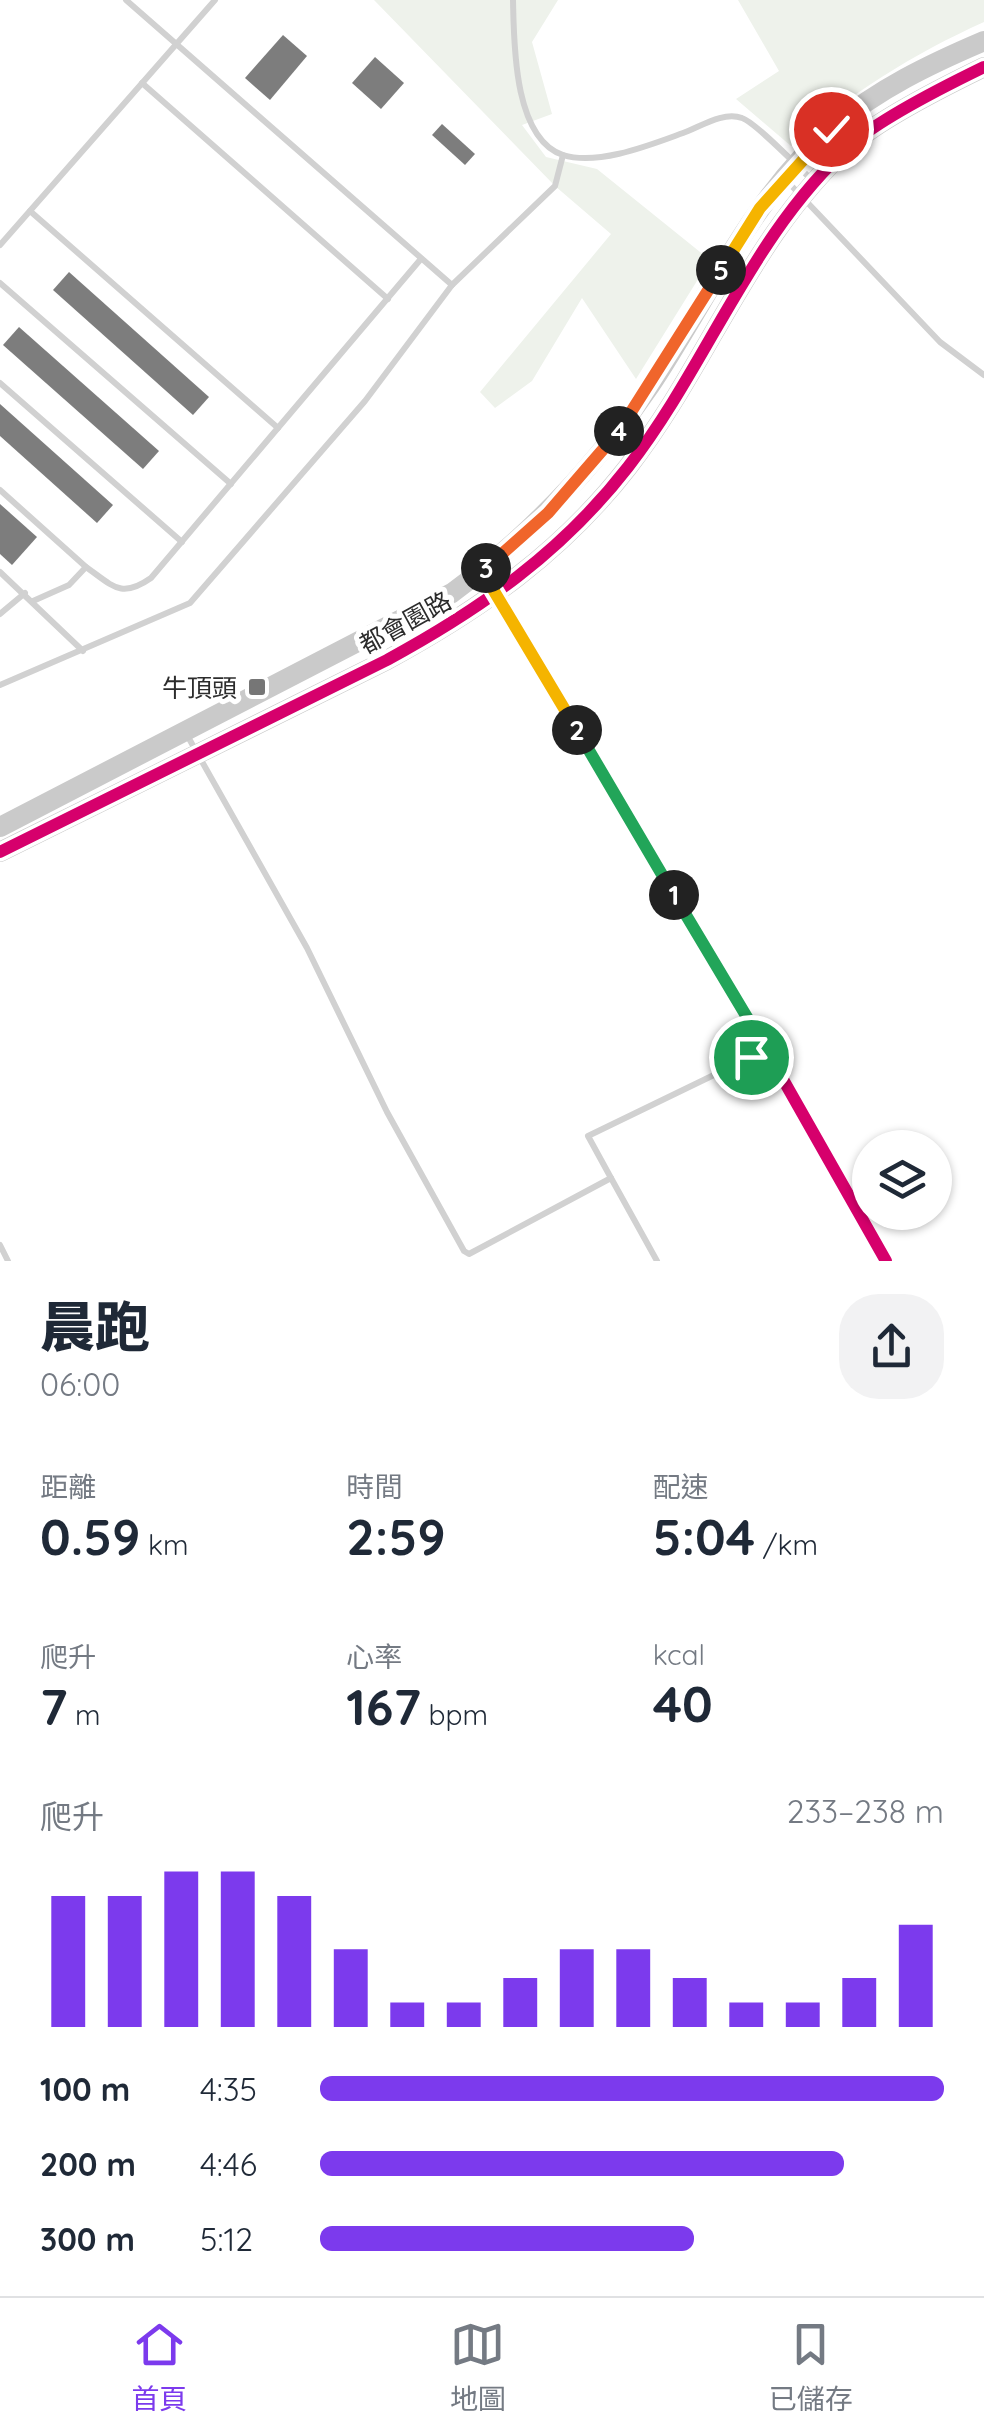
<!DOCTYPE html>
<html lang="zh-TW">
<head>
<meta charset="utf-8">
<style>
  body { margin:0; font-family:Quicksand,"Noto Sans TC",sans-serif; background:#f2f2f3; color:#1f2937; height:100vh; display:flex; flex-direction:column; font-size:38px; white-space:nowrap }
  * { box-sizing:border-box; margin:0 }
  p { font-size:32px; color:#747a83 }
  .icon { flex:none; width:55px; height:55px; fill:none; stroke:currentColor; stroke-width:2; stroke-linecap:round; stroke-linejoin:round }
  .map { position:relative; height:1261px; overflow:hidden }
  .panel { display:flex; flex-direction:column; background:#fff; flex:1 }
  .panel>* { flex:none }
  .buttons { position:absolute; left:852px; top:1130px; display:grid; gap:20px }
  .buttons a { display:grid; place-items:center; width:100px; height:100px; border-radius:50%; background:#fff; box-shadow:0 2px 8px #0004; font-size:50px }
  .pin { position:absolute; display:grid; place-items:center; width:85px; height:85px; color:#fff; margin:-42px; border:5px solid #fff; border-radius:50%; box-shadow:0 2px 10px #0007 }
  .km { position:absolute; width:50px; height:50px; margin:-25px; border-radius:50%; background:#222; color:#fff; font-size:28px; line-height:50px; text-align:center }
  .round { display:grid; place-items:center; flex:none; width:105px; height:105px; border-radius:40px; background:#f2f2f3 }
  .overview { display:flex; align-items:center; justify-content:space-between; height:170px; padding:0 40px }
  h1 { font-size:55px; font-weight:800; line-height:75px }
  .metrics { display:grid; grid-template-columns:repeat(3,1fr); gap:15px; height:170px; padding:10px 40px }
  .metrics div { display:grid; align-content:center }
  .metrics b { font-size:50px; font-weight:800 }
  .metrics small { font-size:28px; font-weight:400 }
  .metrics p { font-size:28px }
  .chart { height:280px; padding:20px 40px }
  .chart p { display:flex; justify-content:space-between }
  .chart svg { width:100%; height:180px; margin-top:10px; stroke:#7c3aed; stroke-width:6 }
  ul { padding:0 40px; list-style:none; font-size:32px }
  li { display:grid; grid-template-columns:160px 120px 1fr; align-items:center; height:75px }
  li i { height:25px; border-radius:12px; background:#7c3aed }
  .tab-bar { display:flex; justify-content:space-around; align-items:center; height:140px; border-top:2px solid #e0e1e3; background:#fff; font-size:28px; color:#747a83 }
  .tab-bar a { display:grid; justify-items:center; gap:5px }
  .tab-bar .on { color:#7c3aed }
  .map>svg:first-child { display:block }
  .green { fill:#eef2eb }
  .building { fill:#7d7d7d }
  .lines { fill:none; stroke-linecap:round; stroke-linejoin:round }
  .lane { stroke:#d1d1d1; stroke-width:6 }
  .street { stroke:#d1d1d1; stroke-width:14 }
  .secondary { stroke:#cacaca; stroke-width:20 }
  .cycleway-casing { stroke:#fff; stroke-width:19 }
  .cycleway { stroke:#d6006c; stroke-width:12 }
  .split-1-casing { stroke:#fff; stroke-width:20 }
  .split-2-casing { stroke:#fff; stroke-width:20 }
  .split-3-casing { stroke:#fff; stroke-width:20 }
  .split-4-casing { stroke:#fff; stroke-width:20 }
  .split-5-casing { stroke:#fff; stroke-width:20 }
  .split-6-casing { stroke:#fff; stroke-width:20 }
  .split-1 { stroke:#22a559; stroke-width:12 }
  .split-2 { stroke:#22a559; stroke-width:12 }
  .split-3 { stroke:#f5b400; stroke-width:12 }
  .split-4 { stroke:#f0652b; stroke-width:12 }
  .split-5 { stroke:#f0652b; stroke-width:12 }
  .split-6 { stroke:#f5b400; stroke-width:12 }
  .poi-dot { fill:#767676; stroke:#fff; stroke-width:4 }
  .labels { text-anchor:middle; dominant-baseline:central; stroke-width:10; stroke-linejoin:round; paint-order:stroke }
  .street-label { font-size:25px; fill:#2c2c2c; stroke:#fff }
  .poi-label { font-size:25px; fill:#2c2c2c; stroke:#fff; text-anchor:end }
</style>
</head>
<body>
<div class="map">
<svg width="984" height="1261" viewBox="0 0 984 1261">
  <rect width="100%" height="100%" fill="#fff"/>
  <g class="green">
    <polygon points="374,0 558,0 532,42 552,114 522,125 546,157 597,169 710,260 636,379 582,298 532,381 495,408 480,392 611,234 555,186"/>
    <path d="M738,0H984V22C913,54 849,94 791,146L736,99L779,71Z"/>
  </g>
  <g class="building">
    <polygon points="283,35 307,56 270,100 245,78"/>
    <polygon points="375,57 404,83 381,109 352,83"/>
    <polygon points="442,124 475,154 465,165 432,135"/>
    <polygon points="69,272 209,397 193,415 53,290"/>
    <polygon points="19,327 159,451 143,469 3,345"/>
    <polygon points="0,404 113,505 97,523 0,436"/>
    <polygon points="0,504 37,537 12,565 0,554"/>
  </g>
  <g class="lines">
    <g class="lane">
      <polyline points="126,0 452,285"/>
      <path d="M513,0C514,41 513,138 563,155C598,166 650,145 683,133C700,127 723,111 742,118C755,122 798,167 811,179"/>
      <polyline points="142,83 388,299"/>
      <polyline points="786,180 940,342 984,375"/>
      <polyline points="30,211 278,428"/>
      <polyline points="0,245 215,0"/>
      <polyline points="0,283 231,484"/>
      <polyline points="0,383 182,542"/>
      <polyline points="0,490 86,567"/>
      <polyline points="0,572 83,651"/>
      <path d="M33,601L69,585L86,567C113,586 121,599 151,578L420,260"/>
      <polyline points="0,614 25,593"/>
      <polyline points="0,685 190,603 365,401 452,285 555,186 563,155"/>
      <polyline points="187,735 307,948 387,1112 464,1251 469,1254 611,1178 657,1261"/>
      <polyline points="611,1178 588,1136 751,1057 762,1045"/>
      <polyline points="0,1245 8,1261"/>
    </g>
    <polyline class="street" points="482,571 763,1044 886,1261"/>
    <g class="secondary">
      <path d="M0,827L452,593C531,535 595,467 650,386C708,299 752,197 833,127C878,89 930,64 984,41"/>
      <path d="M0,852L387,660C481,609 562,552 628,467C709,363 752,232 853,143C883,117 947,85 984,67"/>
    </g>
    <g class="cycleway-casing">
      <g id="cycleway">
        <polyline points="482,571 763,1044 886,1261"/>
        <path d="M0,852L387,660C481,609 562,552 628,467C709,363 752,232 853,143C883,117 947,85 984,67"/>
      </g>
    </g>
    <use href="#cycleway" class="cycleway"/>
  </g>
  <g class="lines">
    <g class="split-1-casing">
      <polyline id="split-1" points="674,895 763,1044 751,1057"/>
    </g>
    <g class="split-2-casing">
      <polyline id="split-2" points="577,730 674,895"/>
    </g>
    <g class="split-3-casing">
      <polyline id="split-3" points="486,568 482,571 577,730"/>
    </g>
    <g class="split-4-casing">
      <polyline id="split-4" points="486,568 548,513 619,431"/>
    </g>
    <g class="split-5-casing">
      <polyline id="split-5" points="619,431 721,270"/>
    </g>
    <g class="split-6-casing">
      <polyline id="split-6" points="721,270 760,208 831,129"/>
    </g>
    <use href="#split-1" class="split-1"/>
    <use href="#split-2" class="split-2"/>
    <use href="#split-3" class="split-3"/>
    <use href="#split-4" class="split-4"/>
    <use href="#split-5" class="split-5"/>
    <use href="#split-6" class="split-6"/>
  </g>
  <rect class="poi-dot" x="247" y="677" width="20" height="20" rx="5"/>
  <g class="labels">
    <g class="street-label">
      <text transform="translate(405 622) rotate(-29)">都會園路</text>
    </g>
    <g class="poi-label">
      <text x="237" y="687">牛頂頭</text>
    </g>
  </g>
</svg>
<div class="buttons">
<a><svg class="icon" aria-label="layers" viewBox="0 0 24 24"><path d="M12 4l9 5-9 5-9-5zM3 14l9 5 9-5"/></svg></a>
</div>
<div class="pin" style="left:751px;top:1057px;background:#1e9e55"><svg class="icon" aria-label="arrive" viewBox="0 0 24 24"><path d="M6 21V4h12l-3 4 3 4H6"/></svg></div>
<div class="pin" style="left:831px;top:129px;background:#d93025"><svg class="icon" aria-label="check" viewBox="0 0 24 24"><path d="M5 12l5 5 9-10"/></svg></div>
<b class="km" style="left:674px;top:895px">1</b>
<b class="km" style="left:577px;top:730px">2</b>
<b class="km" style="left:486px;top:568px">3</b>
<b class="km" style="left:619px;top:431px">4</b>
<b class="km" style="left:721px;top:270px">5</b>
</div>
<section class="panel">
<div class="overview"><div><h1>晨跑</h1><p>06:00</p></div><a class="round"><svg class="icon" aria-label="share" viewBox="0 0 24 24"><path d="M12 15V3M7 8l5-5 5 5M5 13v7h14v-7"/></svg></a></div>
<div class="metrics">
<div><p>距離</p><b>0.59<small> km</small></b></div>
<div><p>時間</p><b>2:59</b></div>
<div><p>配速</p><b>5:04<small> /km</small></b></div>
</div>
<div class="metrics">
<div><p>爬升</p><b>7<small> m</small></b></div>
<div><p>心率</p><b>167<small> bpm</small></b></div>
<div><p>kcal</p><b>40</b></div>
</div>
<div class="chart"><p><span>爬升</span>233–238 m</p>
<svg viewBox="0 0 160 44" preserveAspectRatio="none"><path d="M5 44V12M15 44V12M25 44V6M35 44V6M45 44V12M55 44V25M65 44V38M75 44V38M85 44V32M95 44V25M105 44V25M115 44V32M125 44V38M135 44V38M145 44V32M155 44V19"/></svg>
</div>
<ul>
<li><b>100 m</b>4:35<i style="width:100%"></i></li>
<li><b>200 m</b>4:46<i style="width:84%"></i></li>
<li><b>300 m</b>5:12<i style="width:60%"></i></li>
</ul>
</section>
<nav class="tab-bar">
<a class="on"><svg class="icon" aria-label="home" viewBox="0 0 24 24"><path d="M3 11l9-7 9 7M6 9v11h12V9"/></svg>首頁</a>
<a><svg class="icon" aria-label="map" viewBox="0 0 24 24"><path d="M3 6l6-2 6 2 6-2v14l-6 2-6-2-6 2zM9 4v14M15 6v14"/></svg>地圖</a>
<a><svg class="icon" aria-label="saved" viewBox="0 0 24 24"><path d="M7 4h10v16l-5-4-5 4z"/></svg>已儲存</a>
</nav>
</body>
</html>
